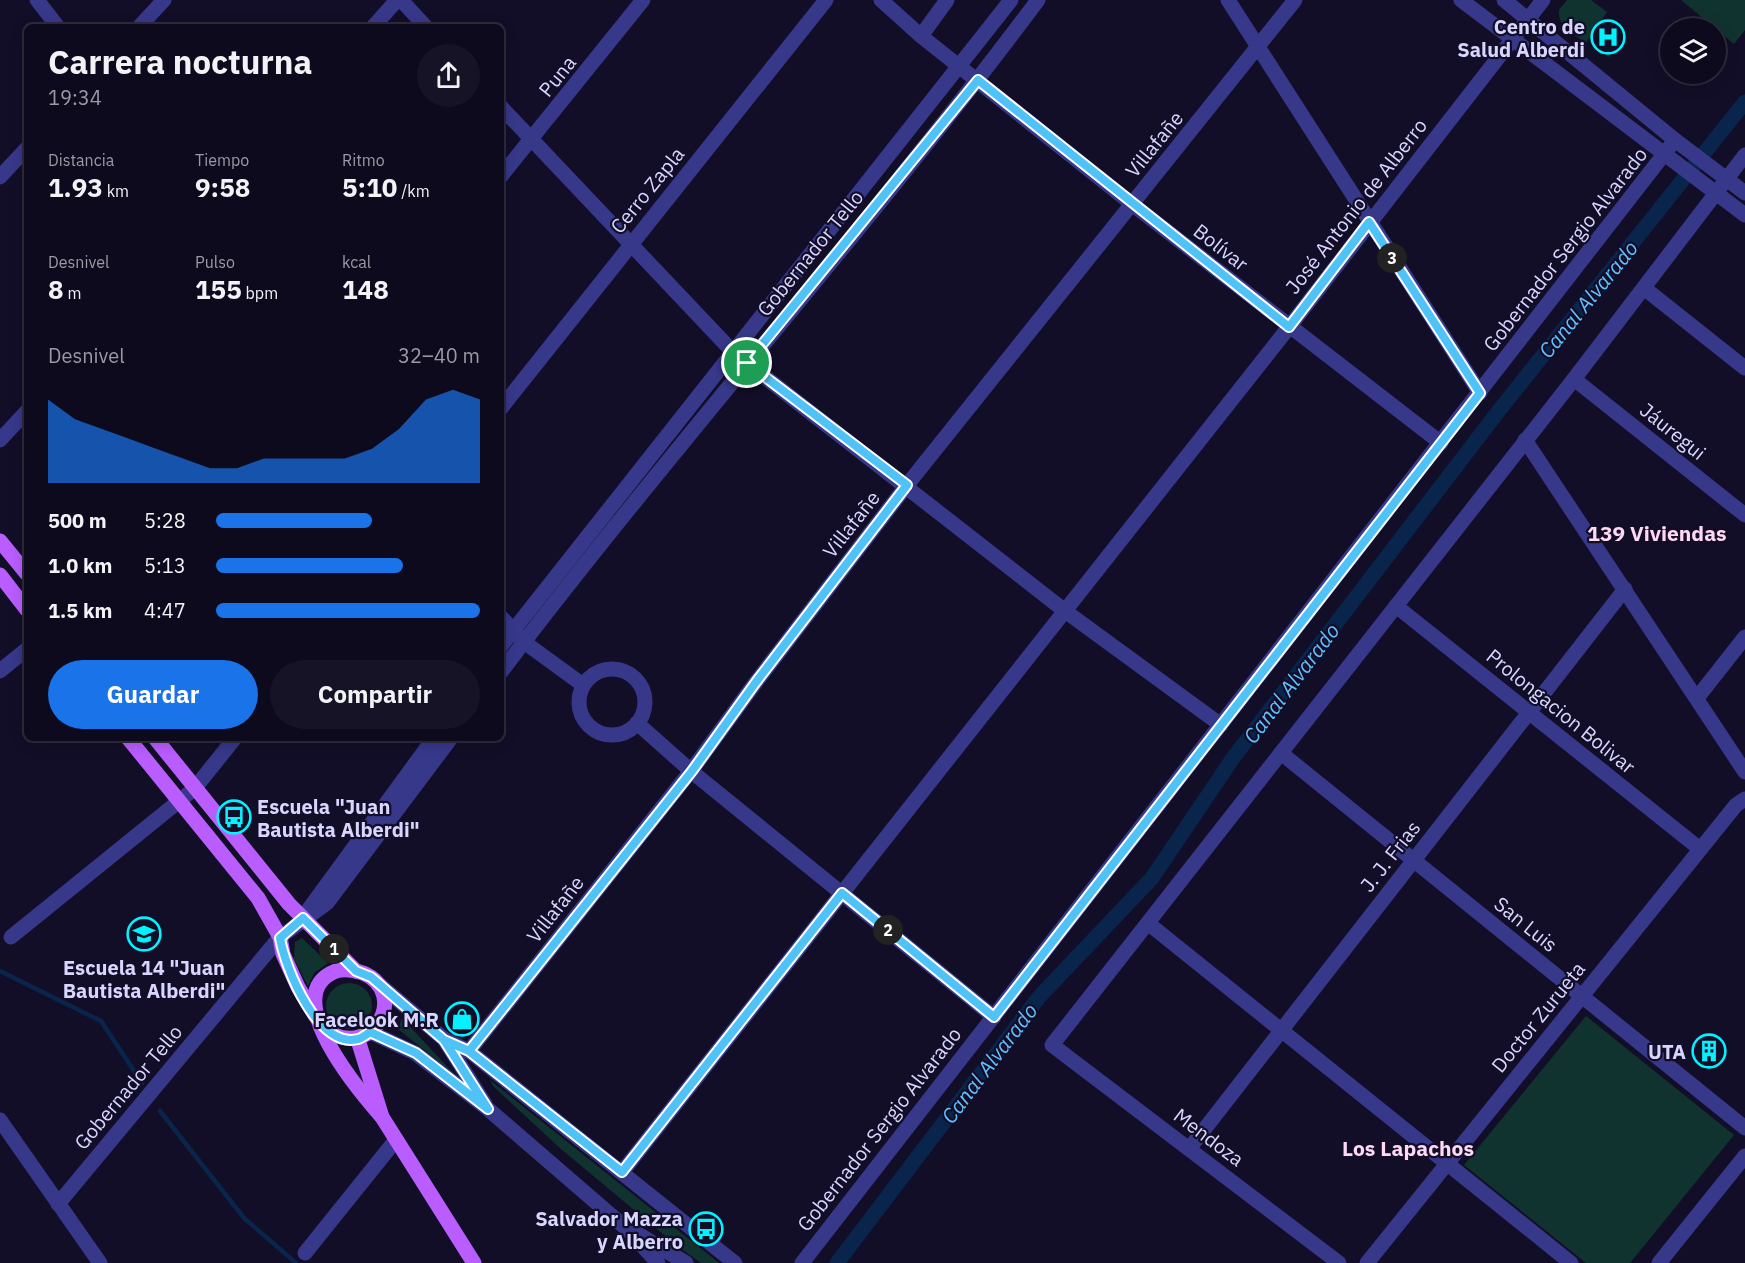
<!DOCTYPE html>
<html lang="es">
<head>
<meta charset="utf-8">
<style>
  body { margin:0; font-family:"IBM Plex Sans",sans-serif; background:#171327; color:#f1f3f6; height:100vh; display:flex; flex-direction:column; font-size:22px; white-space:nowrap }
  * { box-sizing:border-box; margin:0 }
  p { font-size:20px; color:#9b9aa4 }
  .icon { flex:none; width:33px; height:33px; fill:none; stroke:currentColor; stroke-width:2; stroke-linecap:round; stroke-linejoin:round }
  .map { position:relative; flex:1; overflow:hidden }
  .drawer { position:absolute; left:24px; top:24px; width:480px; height:717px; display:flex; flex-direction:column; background:#0e0a1e; border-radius:9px; box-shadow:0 3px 15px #0003,0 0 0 2px #2e2b3c }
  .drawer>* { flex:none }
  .fabs { position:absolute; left:1660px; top:18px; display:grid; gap:12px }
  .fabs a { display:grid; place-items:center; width:66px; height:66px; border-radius:50%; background:#0e0a1e; box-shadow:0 3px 15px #0003,0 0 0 2px #2e2b3c; font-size:30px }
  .pin { position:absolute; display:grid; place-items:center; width:51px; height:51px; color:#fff; margin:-26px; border:3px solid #fff; border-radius:50%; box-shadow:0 2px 6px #0007 }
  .km { position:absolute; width:30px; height:30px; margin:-15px; border-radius:50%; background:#222; color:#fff; font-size:16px; line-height:30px; text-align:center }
  .round { display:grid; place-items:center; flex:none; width:63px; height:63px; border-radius:32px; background:#171327 }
  .summary { display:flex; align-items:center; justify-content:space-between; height:102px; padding:0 24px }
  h1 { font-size:33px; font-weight:700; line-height:45px }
  .stats { display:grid; grid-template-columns:repeat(3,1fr); gap:9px; height:102px; padding:6px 24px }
  .stats div { display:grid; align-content:center }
  .stats b { font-size:26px; font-weight:700 }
  .stats small { font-size:16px; font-weight:400 }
  .stats p { font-size:16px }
  .chart { height:168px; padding:12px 24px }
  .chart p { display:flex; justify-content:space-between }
  .chart svg { width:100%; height:108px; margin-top:6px; fill:#1a73e8; opacity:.7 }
  .primary-button { display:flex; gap:12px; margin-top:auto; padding:12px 24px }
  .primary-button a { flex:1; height:69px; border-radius:36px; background:#1a73e8; color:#fff; font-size:24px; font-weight:700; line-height:69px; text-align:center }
  .primary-button a+a { background:#171327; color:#f1f3f6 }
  ul { padding:0 24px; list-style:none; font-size:20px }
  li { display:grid; grid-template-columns:96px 72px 1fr; align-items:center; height:45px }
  li i { height:15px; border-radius:8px; background:#1a73e8 }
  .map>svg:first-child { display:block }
  .green { fill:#113330 }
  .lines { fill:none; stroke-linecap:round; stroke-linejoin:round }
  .stream { stroke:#09254c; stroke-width:4.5 }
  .canal { stroke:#09254c; stroke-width:15 }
  .minor { stroke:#37388a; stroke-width:15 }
  .major { stroke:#ba5dff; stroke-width:15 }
  .route-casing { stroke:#fff; stroke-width:12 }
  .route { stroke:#4fc3f7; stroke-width:8 }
  .labels { text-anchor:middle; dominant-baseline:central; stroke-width:4.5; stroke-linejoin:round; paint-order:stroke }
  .poi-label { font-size:20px; font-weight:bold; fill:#d8d6ff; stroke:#120e28; text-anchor:end }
  .street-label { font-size:20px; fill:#d8d6ff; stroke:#120e28 }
  .water-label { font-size:21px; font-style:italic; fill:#64bfff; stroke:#120e28 }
  .neighbourhood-label { font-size:21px; font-weight:bold; fill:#ffd8f3; stroke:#120e28 }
</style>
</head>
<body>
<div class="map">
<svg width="1745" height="1263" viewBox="0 0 1745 1263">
  <rect width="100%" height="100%" fill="#120e28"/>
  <g class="green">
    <path d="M1567,0H1591L1607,12L1586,43C1574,34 1557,26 1559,10Z"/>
    <polygon points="1681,0 1745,0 1745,30 1734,44"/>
    <polygon points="302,938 328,963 314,973 308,986 294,959 295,942"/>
    <circle cx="349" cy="1006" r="23"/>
    <polygon points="1586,1016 1734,1135 1630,1263 1586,1263 1464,1165"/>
    <polygon points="402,1018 454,1074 398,1029"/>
    <polygon points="490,1080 719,1263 701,1263 676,1245 561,1149 493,1086"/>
  </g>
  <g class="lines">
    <g class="stream">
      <polyline points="0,971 101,1021 142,1083"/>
      <polyline points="160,1111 244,1218 296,1263"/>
    </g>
    <polyline class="canal" points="837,1263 1039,997 1152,878 1233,758 1497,413 1745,102"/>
    <g class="minor">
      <polyline points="37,0 58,27"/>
      <polyline points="401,0 426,27"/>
      <polyline points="881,0 921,36 1132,204 1441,443"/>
      <polyline points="1228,0 1480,393"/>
      <polyline points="1461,0 1745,215"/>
      <polyline points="1504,0 1675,140 1745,193"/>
      <polyline points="139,27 164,0"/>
      <polyline points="373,27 397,0"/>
      <polyline points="921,36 947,0"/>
      <polyline points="501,107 733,352 1065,611 1221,725"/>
      <polyline points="501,176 643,0"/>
      <polyline points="0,177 27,148"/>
      <polyline points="1644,288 1745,368"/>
      <polyline points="1574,379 1745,515"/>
      <polyline points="501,408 826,0"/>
      <polyline points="0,440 27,411"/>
      <polyline points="1525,440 1745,772"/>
      <polyline points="1396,606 1700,849"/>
      <polyline points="501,617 524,642 583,685"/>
      <polyline points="501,646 1011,0"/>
      <circle cx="612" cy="702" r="33"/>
      <polyline points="0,671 27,649"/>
      <path d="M501,672C674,444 866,230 1038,0"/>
      <polyline points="1697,698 1745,637"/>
      <polyline points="637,723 691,771 994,1017"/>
      <polyline points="1281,753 1745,1128"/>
      <polyline points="306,913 434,738"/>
      <polyline points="1149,924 1571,1263"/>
      <polyline points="11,937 194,789 235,738"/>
      <polyline points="380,985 444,1039 485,1104"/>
      <polyline points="370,1032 415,1053 488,1109 627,1229 658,1263"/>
      <polyline points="444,1039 469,1051 735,1263"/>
      <polyline points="469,1051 691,771 756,682 907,485 1295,0"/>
      <polyline points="0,1120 100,1263"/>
      <polyline points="1189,1149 1625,589"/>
      <polyline points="622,1172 1289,327 1543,0"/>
      <polyline points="58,1204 280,937 327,903 451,738"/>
      <polyline points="638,1234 686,1263"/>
      <polyline points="305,1253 395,1141"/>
      <polyline points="802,1263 1675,140"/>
      <polyline points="1339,1263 1052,1045 1574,379 1745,155"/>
      <polyline points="1367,1263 1736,805 1745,799"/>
      <polyline points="1659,1263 1745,1156"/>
    </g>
    <g class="major">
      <polyline points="0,541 27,574"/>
      <polyline points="0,575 27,610"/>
      <polyline points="128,738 258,898 280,937 283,954 298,987 316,1017"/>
      <polyline points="155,738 289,904 356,971"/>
      <path d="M320,1026C371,1067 411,993 363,973C354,970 345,968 336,971C276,994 360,1092 382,1117"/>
      <polyline points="358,1040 382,1117 474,1263"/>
    </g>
  </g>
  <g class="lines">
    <g class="route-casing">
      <path id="route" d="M747,363L907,485L756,682L692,771L469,1051L444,1040L371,977L356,971L303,918L280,938C285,968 318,1049 358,1039C362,1038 367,1034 370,1032L416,1053L488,1109L444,1040L469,1051L622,1172L842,893L994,1017L1480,393L1369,222L1289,327L978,80L747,363"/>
    </g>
    <use href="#route" class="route"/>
  </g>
  <defs>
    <g id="hospital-ring" transform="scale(1.725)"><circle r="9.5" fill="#120e28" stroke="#02f2ff" stroke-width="1.5"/><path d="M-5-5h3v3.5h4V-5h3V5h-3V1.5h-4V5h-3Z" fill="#02f2ff"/></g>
    <g id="bus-ring" transform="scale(1.725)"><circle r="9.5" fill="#120e28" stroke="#02f2ff" stroke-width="1.5"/><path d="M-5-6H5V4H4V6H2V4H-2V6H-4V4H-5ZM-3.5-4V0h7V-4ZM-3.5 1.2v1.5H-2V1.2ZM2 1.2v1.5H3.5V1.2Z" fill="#02f2ff"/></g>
    <g id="school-ring" transform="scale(1.725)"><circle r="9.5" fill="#120e28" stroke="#02f2ff" stroke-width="1.5"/><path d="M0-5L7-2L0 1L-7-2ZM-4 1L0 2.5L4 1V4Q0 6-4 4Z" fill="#02f2ff"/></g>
    <g id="shop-ring" transform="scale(1.725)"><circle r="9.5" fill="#120e28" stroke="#02f2ff" stroke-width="1.5"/><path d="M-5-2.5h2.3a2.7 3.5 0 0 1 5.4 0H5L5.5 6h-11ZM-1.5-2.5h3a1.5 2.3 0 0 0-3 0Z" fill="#02f2ff"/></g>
    <g id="building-ring" transform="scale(1.725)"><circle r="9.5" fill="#120e28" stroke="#02f2ff" stroke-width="1.5"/><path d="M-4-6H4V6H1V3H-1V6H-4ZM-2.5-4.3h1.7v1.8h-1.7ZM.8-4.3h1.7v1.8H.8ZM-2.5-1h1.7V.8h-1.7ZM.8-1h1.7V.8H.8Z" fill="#02f2ff"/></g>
  </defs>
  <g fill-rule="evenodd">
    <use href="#hospital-ring" x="1608" y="37"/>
    <use href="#bus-ring" x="234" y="817"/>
    <use href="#school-ring" x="144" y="934"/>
    <use href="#shop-ring" x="462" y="1019"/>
    <use href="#building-ring" x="1709" y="1051"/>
    <use href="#bus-ring" x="706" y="1229"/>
  </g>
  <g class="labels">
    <g class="poi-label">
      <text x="1585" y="26">Centro de<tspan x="1585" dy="23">Salud Alberdi</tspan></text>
      <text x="257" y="806" text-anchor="start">Escuela "Juan<tspan x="257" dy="23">Bautista Alberdi"</tspan></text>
      <text x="144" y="967" text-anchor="middle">Escuela 14 "Juan<tspan x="144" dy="23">Bautista Alberdi"</tspan></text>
      <text x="439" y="1019">Facelook M.R</text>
      <text x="1686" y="1051">UTA</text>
      <text x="683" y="1218">Salvador Mazza<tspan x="683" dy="23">y Alberro</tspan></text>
    </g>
    <g class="street-label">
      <text transform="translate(557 76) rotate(-51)">Puna</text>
      <text transform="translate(1154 144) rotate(-51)">Villafañe</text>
      <text transform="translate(647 190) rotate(-51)">Cerro Zapla</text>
      <text transform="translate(1356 206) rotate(-52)">José Antonio de Alberro</text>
      <text transform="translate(1221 247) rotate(38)">Bolívar</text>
      <text transform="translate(1565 249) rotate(-52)">Gobernador Sergio Alvarado</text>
      <text transform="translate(810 253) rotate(-51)">Gobernador Tello</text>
      <text transform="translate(1673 431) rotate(39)">Jáuregui</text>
      <text transform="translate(851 524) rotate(-52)">Villafañe</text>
      <text transform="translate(1561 711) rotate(39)">Prolongacion Bolivar</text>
      <text transform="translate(1390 856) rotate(-52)">J. J. Frias</text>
      <text transform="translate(555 909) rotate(-52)">Villafañe</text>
      <text transform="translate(1526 924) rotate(39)">San Luis</text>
      <text transform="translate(1538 1017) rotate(-51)">Doctor Zurueta</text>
      <text transform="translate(128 1087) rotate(-50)">Gobernador Tello</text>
      <text transform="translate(879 1129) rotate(-52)">Gobernador Sergio Alvarado</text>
      <text transform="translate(1209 1137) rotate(37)">Mendoza</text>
    </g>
    <g class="water-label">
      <text transform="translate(1588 299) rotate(-51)">Canal Alvarado</text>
      <text transform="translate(1291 683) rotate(-53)">Canal Alvarado</text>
      <text transform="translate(989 1063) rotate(-53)">Canal Alvarado</text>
    </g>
    <g class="neighbourhood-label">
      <text x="1657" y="533">139 Viviendas</text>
      <text x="1408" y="1148">Los Lapachos</text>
    </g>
  </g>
</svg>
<div class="fabs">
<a><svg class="icon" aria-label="layers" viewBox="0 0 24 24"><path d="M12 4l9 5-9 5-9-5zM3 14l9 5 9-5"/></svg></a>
</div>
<div class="pin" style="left:747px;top:363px;background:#1e9e55"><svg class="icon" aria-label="arrive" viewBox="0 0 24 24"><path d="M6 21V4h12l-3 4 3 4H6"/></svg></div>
<b class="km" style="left:334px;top:949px">1</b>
<b class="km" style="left:888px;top:930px">2</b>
<b class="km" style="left:1392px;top:258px">3</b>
<section class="drawer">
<div class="summary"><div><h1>Carrera nocturna</h1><p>19:34</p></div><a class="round"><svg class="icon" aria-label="share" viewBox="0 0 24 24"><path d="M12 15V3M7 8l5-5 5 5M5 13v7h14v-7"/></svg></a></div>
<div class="stats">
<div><p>Distancia</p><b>1.93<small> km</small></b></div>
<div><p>Tiempo</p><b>9:58</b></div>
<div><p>Ritmo</p><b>5:10<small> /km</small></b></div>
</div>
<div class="stats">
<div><p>Desnivel</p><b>8<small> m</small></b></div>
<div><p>Pulso</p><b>155<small> bpm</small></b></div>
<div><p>kcal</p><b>148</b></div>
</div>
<div class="chart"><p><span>Desnivel</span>32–40 m</p>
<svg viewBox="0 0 160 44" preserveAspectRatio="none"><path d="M0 44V10L10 18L20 22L30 26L40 30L50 34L60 38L70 38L80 34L90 34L100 34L110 34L120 30L130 22L140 10L150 6L160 10V44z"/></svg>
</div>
<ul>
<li><b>500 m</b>5:28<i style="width:59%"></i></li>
<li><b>1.0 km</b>5:13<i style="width:71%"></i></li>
<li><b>1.5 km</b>4:47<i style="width:100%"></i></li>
</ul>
<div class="primary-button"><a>Guardar</a><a>Compartir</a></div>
</section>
</div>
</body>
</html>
